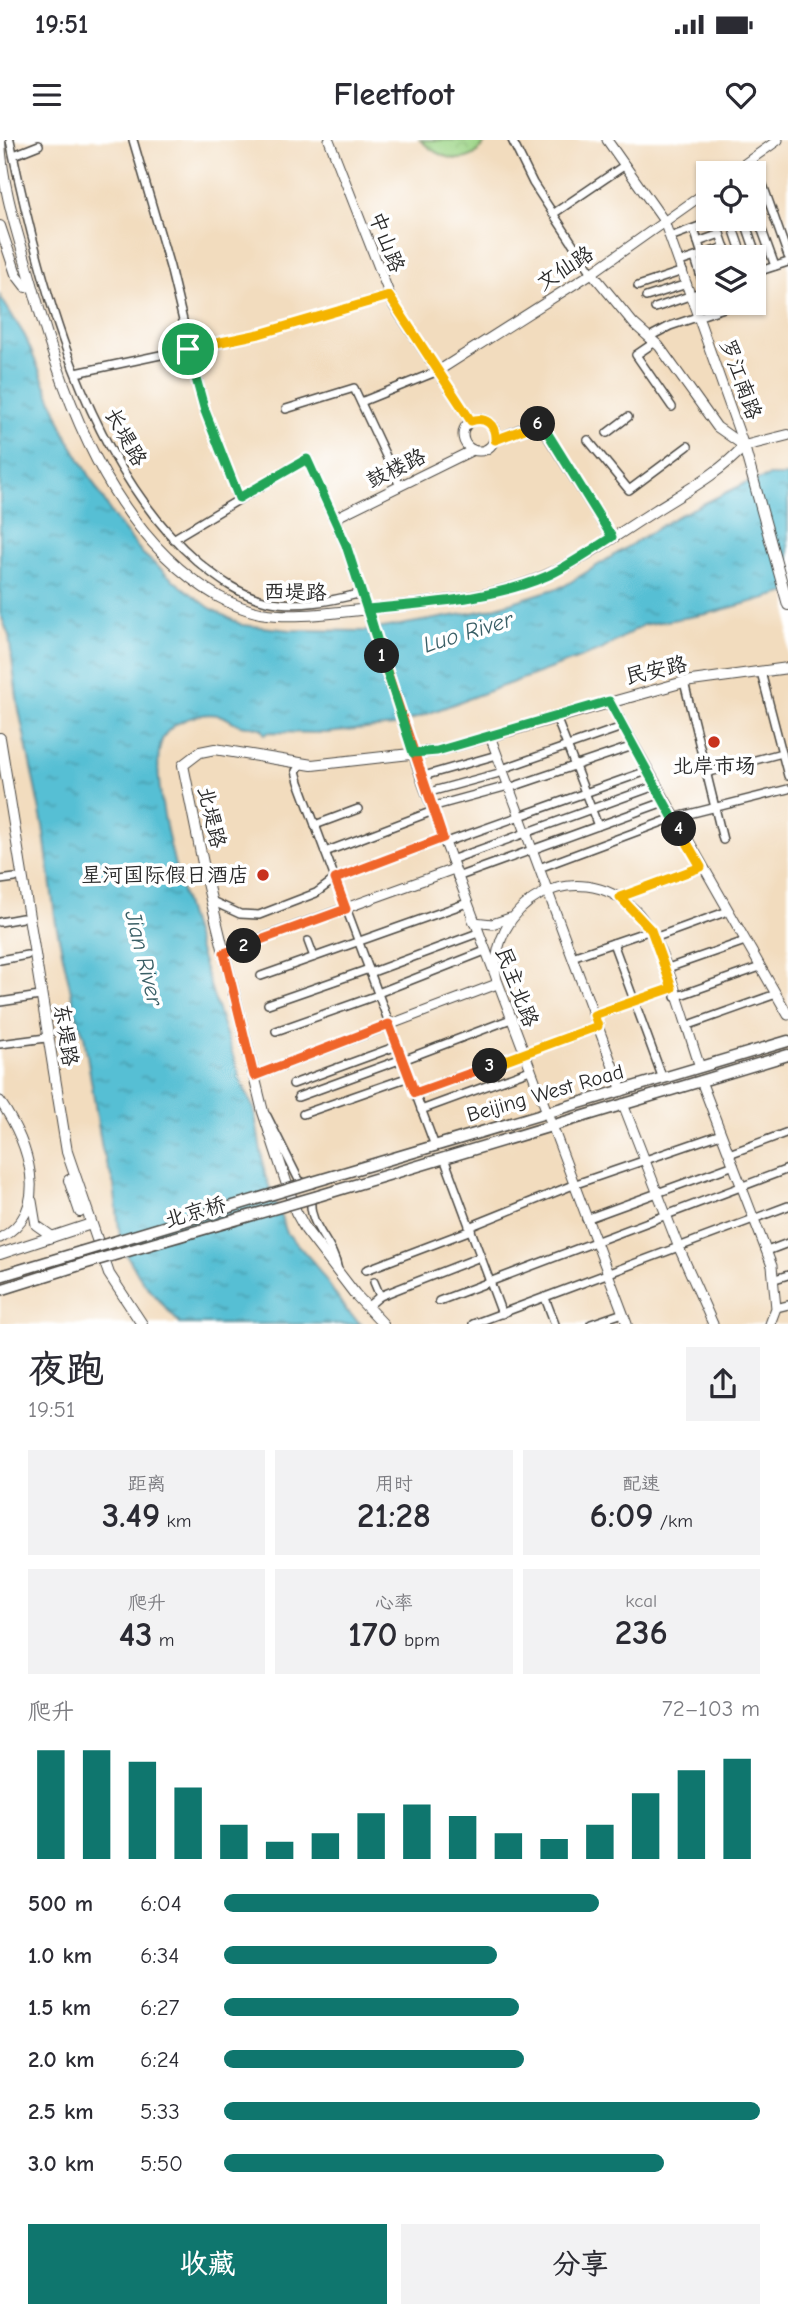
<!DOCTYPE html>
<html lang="zh">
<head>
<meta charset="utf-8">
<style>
  body { margin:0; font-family:"Comic Neue","LXGW WenKai TC",sans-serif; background:#f2f2f3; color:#2b2b33; height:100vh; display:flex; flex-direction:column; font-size:26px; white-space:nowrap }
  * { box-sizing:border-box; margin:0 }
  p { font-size:23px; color:#7c7c81 }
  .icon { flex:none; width:38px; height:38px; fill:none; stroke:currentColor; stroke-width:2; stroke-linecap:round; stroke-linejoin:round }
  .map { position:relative; height:1184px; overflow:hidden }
  .sheet { display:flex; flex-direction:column; background:#fff; flex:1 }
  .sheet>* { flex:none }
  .buttons { position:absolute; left:696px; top:21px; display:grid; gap:14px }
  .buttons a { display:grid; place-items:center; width:70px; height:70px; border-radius:0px; background:#fff; box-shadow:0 2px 5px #0004; font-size:35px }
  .pin { position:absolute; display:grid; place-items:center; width:60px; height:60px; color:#fff; margin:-30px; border:4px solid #fff; border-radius:50%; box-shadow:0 2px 7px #0007 }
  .km { position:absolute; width:35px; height:35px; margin:-18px; border-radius:50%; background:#222; color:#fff; font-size:19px; line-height:35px; text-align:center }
  .round { display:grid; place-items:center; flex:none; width:74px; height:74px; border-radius:0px; background:#f2f2f3 }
  .overview { display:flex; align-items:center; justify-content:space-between; height:119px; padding:0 28px }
  h1 { font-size:38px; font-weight:700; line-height:52px }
  .figures { display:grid; grid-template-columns:repeat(3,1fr); gap:10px; height:119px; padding:7px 28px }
  .figures div { display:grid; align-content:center; border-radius:0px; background:#f2f2f3; text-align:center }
  .figures b { font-size:35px; font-weight:700 }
  .figures small { font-size:19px; font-weight:400 }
  .figures p { font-size:19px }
  .chart { height:196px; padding:14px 28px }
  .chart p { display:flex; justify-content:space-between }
  .chart svg { width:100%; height:126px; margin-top:7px; stroke:#0f766e; stroke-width:6 }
  .cta { display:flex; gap:14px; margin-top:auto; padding:14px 28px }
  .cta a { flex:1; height:80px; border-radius:0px; background:#0f766e; color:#fff; font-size:28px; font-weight:700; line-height:80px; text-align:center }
  .cta a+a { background:#f2f2f3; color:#2b2b33 }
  ul { padding:0 28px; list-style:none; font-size:23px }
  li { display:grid; grid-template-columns:112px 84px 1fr; align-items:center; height:52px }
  li i { height:18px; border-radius:9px; background:#0f766e }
  .status { display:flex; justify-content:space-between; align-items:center; height:49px; padding:0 35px; background:#fff; direction:ltr }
  .status svg { height:19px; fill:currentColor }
  header { display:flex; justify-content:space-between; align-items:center; height:91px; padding:0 28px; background:#fff; font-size:32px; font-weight:700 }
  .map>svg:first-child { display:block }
  .park { fill:url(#park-crowns); stroke:#648059; stroke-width:2 }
  .water { fill:url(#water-ripples); stroke:#417580; stroke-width:2 }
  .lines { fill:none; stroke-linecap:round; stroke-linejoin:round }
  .minor-casing { stroke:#494641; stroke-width:10 }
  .tertiary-casing { stroke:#494641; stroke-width:11 }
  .secondary-casing { stroke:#494641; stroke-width:12 }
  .trunk-casing { stroke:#494641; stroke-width:13 }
  .minor { stroke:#fff; stroke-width:7 }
  .tertiary { stroke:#fff; stroke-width:9 }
  .secondary { stroke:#fff; stroke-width:10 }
  .trunk { stroke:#fff; stroke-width:10 }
  .trunk-bridge-casing { stroke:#494641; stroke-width:13; stroke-linecap:butt }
  .trunk-bridge { stroke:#fff; stroke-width:10 }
  .split-1-casing { stroke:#fff; stroke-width:14 }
  .split-2-casing { stroke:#fff; stroke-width:14 }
  .split-3-casing { stroke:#fff; stroke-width:14 }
  .split-4-casing { stroke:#fff; stroke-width:14 }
  .split-5-casing { stroke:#fff; stroke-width:14 }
  .split-6-casing { stroke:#fff; stroke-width:14 }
  .split-7-casing { stroke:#fff; stroke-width:14 }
  .split-1 { stroke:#22a559; stroke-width:9 }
  .split-2 { stroke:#f0652b; stroke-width:9 }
  .split-3 { stroke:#f0652b; stroke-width:9 }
  .split-4 { stroke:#f5b400; stroke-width:9 }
  .split-5 { stroke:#22a559; stroke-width:9 }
  .split-6 { stroke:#22a559; stroke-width:9 }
  .split-7 { stroke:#f5b400; stroke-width:9 }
  .poi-dot { fill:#c8321e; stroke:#fff; stroke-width:2.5 }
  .labels { text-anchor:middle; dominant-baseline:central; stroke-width:7; stroke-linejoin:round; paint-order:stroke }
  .street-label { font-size:21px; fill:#2b2b2b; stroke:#fff }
  .poi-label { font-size:21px; fill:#2b2b2b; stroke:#fff }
  .water-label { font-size:23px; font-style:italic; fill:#3a5f66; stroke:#fff }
</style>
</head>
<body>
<div class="status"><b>19:51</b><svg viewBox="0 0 49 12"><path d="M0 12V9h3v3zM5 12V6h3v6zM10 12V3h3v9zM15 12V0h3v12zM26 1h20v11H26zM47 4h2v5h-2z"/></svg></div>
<header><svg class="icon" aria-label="menu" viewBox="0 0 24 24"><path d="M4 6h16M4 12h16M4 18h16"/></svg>Fleetfoot<svg class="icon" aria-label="heart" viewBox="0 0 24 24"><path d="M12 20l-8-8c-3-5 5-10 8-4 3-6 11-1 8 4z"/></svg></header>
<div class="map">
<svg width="788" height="1184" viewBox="0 0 788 1184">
  <defs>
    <pattern id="park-crowns" width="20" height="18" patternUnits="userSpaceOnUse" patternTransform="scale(1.75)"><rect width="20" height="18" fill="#9dd587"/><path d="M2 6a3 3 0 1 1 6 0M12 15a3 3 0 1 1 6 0" fill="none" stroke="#87b775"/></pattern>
    <pattern id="water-ripples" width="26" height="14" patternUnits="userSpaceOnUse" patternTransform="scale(1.75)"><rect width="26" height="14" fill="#57bfd4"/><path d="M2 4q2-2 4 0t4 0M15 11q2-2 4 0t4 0" fill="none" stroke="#489bac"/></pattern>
  </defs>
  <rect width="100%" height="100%" fill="#fff"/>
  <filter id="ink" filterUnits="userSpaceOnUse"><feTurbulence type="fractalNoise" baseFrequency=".0143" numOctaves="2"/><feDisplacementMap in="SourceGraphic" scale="14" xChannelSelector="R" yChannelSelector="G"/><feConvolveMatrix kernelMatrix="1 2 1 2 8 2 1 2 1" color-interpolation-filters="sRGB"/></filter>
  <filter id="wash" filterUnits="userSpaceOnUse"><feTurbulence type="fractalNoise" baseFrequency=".00686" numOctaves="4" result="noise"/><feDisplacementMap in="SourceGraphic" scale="28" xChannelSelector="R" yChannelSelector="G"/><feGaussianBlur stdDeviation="1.57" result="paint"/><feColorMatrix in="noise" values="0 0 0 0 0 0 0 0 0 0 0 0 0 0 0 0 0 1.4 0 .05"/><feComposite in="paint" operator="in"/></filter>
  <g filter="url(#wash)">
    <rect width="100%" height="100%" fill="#f2dcbe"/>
    <path class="park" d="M420,0H486C471,31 440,19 420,0Z"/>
    <path class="water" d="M0,156L25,196L66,295L113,376L143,414L177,443L210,468L242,485L291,490L365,491L487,470L564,446L676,377L744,344L769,336H788V452L707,474L643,485L601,510L394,586L327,593L269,592L265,595L262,589C254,585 249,587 241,585C234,584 229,578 222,576C204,570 170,581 162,600C140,653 223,883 243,946L254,969L265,1035L287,1093L315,1124L346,1170L361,1184H180L143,1142L121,1106L114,1045L102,1009L84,896L76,875L56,784L43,686L18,565L9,496L0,473Z"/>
  </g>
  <g filter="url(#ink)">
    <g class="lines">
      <g class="minor-casing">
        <g id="minor">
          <path d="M10,0C39,140 86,325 198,422C218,439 240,455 267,461C298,468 331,461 362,453"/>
          <polyline points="133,0 170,127 205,271 239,358"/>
          <polyline points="512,0 533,43 592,133"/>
          <polyline points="14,15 39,5"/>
          <polyline points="749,21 763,45 788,116"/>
          <polyline points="754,68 775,126"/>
          <polyline points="553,74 625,25"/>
          <polyline points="715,79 728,117"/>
          <polyline points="730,79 743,117"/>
          <polyline points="744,79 762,131"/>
          <polyline points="694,89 702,115"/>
          <polyline points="670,97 716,80"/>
          <polyline points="698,102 720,94"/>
          <polyline points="695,118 705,150"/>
          <polyline points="680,122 725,107"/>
          <polyline points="754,133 788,122"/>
          <polyline points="638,146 683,131"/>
          <polyline points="646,157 687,144"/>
          <polyline points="655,168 709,149"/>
          <polyline points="649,197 670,186 730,166"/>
          <polyline points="655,202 636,215 672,267"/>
          <polyline points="76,233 259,194 389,156"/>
          <polyline points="361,262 438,231"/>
          <polyline points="286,269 354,248 400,346"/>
          <polyline points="607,293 628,277"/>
          <polyline points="588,300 629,350 688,306"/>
          <polyline points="173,399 307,319"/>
          <polyline points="761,532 788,636"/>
          <polyline points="684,542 723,700"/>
          <polyline points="556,577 598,686"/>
          <polyline points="301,624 296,631 299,642 435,1006"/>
          <polyline points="502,629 622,587"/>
          <polyline points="706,633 782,613"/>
          <polyline points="420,637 497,615"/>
          <polyline points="509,648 633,606"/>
          <polyline points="426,653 503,632"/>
          <polyline points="431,667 508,646"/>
          <polyline points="315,685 358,669"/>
          <polyline points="444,703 647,631"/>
          <polyline points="325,712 433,671"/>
          <polyline points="451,720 655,646"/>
          <polyline points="539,728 673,678 788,649"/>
          <polyline points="457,737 664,662"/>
          <polyline points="0,740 15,738"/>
          <polyline points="620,757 701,727"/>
          <polyline points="214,762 240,774 259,775 316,753 335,739 443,698"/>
          <polyline points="0,782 22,778"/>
          <polyline points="654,798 728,771"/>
          <polyline points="308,801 314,817"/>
          <polyline points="613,803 663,939"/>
          <polyline points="572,817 651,790"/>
          <polyline points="0,820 27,815"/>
          <polyline points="665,829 745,801"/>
          <polyline points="370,833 478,793"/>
          <polyline points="261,836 467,763"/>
          <polyline points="378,853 485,811"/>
          <polyline points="675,857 760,827"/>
          <polyline points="0,862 40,856"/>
          <polyline points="268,864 369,829"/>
          <polyline points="594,875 672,848"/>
          <polyline points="686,886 776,854"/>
          <polyline points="276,891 378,855"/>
          <polyline points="0,904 46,898"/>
          <polyline points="403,920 511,879"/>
          <polyline points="293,944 397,906"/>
          <polyline points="415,953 598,886"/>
          <polyline points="298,957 402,919"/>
          <polyline points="421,970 530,930"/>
          <polyline points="303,974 409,937"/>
          <polyline points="267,976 299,1040 306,1044"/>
          <polyline points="729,1014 788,992"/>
          <polyline points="444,1018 502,1174"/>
          <path d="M311,1058C308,1087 333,1101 338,1130"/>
          <polyline points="586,1079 734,1025"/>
          <polyline points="469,1087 573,1045 721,994"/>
          <polyline points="767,1111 788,1103"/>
          <polyline points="366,1130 471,1090"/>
          <polyline points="775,1139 788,1135"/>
          <polyline points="380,1156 480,1117"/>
          <polyline points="545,1158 555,1184"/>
          <polyline points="439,1161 788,1029"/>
          <polyline points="367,1167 380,1156 374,1142"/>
          <polyline points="776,1168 788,1165"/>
          <polyline points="473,1184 788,1066"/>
          <polyline points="591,1184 623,1173"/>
        </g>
      </g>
      <g class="tertiary-casing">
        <g id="tertiary">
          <polyline points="329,0 394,166 471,281"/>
          <polyline points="607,0 664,81 744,306"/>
          <polyline points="732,33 778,0"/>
          <polyline points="592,133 634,184 659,206 717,287 744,306"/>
          <polyline points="438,231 592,133 709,50"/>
          <circle cx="479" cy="295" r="16"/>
          <polyline points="495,300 532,284 540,284 612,398"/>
          <polyline points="307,319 346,406 423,644 627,1184"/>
          <polyline points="335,378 473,310"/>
          <polyline points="609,561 788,875"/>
          <polyline points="490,596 622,951"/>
          <polyline points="472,778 474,782 492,784 510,778"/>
          <polyline points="224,812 454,729"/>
          <path d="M254,936L497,844C485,763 576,713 635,770C664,798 686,887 700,927"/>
          <polyline points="701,941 772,1126 776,1168 770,1184"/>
          <path d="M0,961C27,1001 54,1070 0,1098"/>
          <polyline points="623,964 679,1108 713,1184"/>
          <polyline points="32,1061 36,1085 53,1097"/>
        </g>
      </g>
      <g class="secondary-casing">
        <g id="secondary">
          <path d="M0,0C2,50 19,97 32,144C63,257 111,395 219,457C232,464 246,470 260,473C296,479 334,472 370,469C426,463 496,459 547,435C585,418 621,392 656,370C686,351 720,333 744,306"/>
          <polyline points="0,86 16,134 26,147 32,145"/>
          <polyline points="744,306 788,465"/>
          <polyline points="744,306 788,295"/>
          <polyline points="0,598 67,1012 109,1134 142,1184"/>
          <polyline points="69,1040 80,1072"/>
          <polyline points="0,1114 91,1084"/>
          <polyline points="383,1184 355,1154 306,1090 296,1072 263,972 207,743 183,625 200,612 215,609 312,625 437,611 684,542 788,528"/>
        </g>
      </g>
      <g class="trunk-casing">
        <g id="trunk">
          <polyline points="313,1042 788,901"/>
          <polyline points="318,1056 788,915"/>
          <polyline points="0,1136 80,1112"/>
          <polyline points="0,1150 83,1124"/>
        </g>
      </g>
      <use href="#minor" class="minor"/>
      <use href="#tertiary" class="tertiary"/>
      <use href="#secondary" class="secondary"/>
      <use href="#trunk" class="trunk"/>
      <g class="trunk-bridge-casing">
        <g id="trunk-bridge">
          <polyline points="80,1112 313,1042"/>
          <polyline points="83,1124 318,1056"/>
        </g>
      </g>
      <use href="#trunk-bridge" class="trunk-bridge"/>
    </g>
  </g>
  <g class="lines" filter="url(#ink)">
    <g class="split-1-casing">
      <polyline id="split-1" points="188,209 205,271 239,358 307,319 346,405 382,516"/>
    </g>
    <g class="split-2-casing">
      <polyline id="split-2" points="244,806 346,769 335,739 443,698 382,516"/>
    </g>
    <g class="split-3-casing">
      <polyline id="split-3" points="244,806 224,813 254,936 389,884 415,953 490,926"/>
    </g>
    <g class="split-4-casing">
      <polyline id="split-4" points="490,926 598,886 594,875 672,848 651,790 620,757 701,727 679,689"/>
    </g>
    <g class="split-5-casing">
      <polyline id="split-5" points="383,519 413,613 437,611 609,561 679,689"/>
    </g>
    <g class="split-6-casing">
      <path id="split-6" d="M383,519L368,469C426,463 492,460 547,436C569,426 591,410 612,397L545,289L538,284"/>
    </g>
    <g class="split-7-casing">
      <path id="split-7" d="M188,209L259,194L389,156L471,281C485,276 496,284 495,300L538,284"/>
    </g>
    <use href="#split-1" class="split-1"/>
    <use href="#split-2" class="split-2"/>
    <use href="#split-3" class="split-3"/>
    <use href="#split-4" class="split-4"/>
    <use href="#split-5" class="split-5"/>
    <use href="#split-6" class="split-6"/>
    <use href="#split-7" class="split-7"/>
  </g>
  <g class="poi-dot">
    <circle cx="714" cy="602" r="7"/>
    <circle cx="263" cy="735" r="7"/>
  </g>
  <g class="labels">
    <g class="street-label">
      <text transform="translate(387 102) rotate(69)">中山路</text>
      <text transform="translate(565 128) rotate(-33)">文仙路</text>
      <text transform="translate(741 239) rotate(70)">罗江南路</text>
      <text transform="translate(126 297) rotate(61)">长堤路</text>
      <text transform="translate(396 328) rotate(-26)">鼓楼路</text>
      <text transform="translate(295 452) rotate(1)">西堤路</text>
      <text transform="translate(656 530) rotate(-13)">民安路</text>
      <text transform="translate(212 677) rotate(77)">北堤路</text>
      <text transform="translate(517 847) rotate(69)">民主北路</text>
      <text transform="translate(66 895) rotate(81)">东堤路</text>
      <text transform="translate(545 953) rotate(-16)">Beijing West Road</text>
      <text transform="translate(195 1072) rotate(-16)">北京桥</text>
    </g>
    <g class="poi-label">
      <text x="714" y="626">北岸市场</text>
      <text x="249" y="735" text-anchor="end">星河国际假日酒店</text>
    </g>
    <g class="water-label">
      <text transform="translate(468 492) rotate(-17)">Luo River</text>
      <text transform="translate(144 818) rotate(76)">Jian River</text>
    </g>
  </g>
</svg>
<div class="buttons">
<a><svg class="icon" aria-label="locate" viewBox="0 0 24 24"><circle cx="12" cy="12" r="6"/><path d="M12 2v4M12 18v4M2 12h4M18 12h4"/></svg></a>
<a><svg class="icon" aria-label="layers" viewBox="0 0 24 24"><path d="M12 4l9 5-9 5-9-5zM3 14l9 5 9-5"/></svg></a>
</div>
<div class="pin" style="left:188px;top:209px;background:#1e9e55"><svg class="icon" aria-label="arrive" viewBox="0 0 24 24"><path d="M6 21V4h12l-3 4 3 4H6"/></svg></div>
<b class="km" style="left:382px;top:516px">1</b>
<b class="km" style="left:244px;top:806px">2</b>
<b class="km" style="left:490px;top:926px">3</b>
<b class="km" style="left:679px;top:689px">4</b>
<b class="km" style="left:538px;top:284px">6</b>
</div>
<section class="sheet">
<div class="overview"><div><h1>夜跑</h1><p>19:51</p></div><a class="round"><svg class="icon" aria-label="share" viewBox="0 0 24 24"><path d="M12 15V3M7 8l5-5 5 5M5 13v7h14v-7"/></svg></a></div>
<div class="figures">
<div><p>距离</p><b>3.49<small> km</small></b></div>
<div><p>用时</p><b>21:28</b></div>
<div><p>配速</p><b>6:09<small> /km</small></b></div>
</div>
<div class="figures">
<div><p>爬升</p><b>43<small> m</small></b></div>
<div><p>心率</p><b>170<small> bpm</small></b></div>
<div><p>kcal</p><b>236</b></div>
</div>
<div class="chart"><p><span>爬升</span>72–103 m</p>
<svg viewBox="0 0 160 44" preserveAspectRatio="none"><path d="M5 44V6M15 44V6M25 44V10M35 44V19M45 44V32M55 44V38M65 44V35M75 44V28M85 44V25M95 44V29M105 44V35M115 44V37M125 44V32M135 44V21M145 44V13M155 44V9"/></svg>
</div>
<ul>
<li><b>500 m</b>6:04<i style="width:70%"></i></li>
<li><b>1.0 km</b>6:34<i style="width:51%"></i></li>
<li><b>1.5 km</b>6:27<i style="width:55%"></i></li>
<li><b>2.0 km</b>6:24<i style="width:56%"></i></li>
<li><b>2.5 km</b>5:33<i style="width:100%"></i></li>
<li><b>3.0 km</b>5:50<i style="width:82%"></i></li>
</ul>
<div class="cta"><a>收藏</a><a>分享</a></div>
</section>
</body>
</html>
